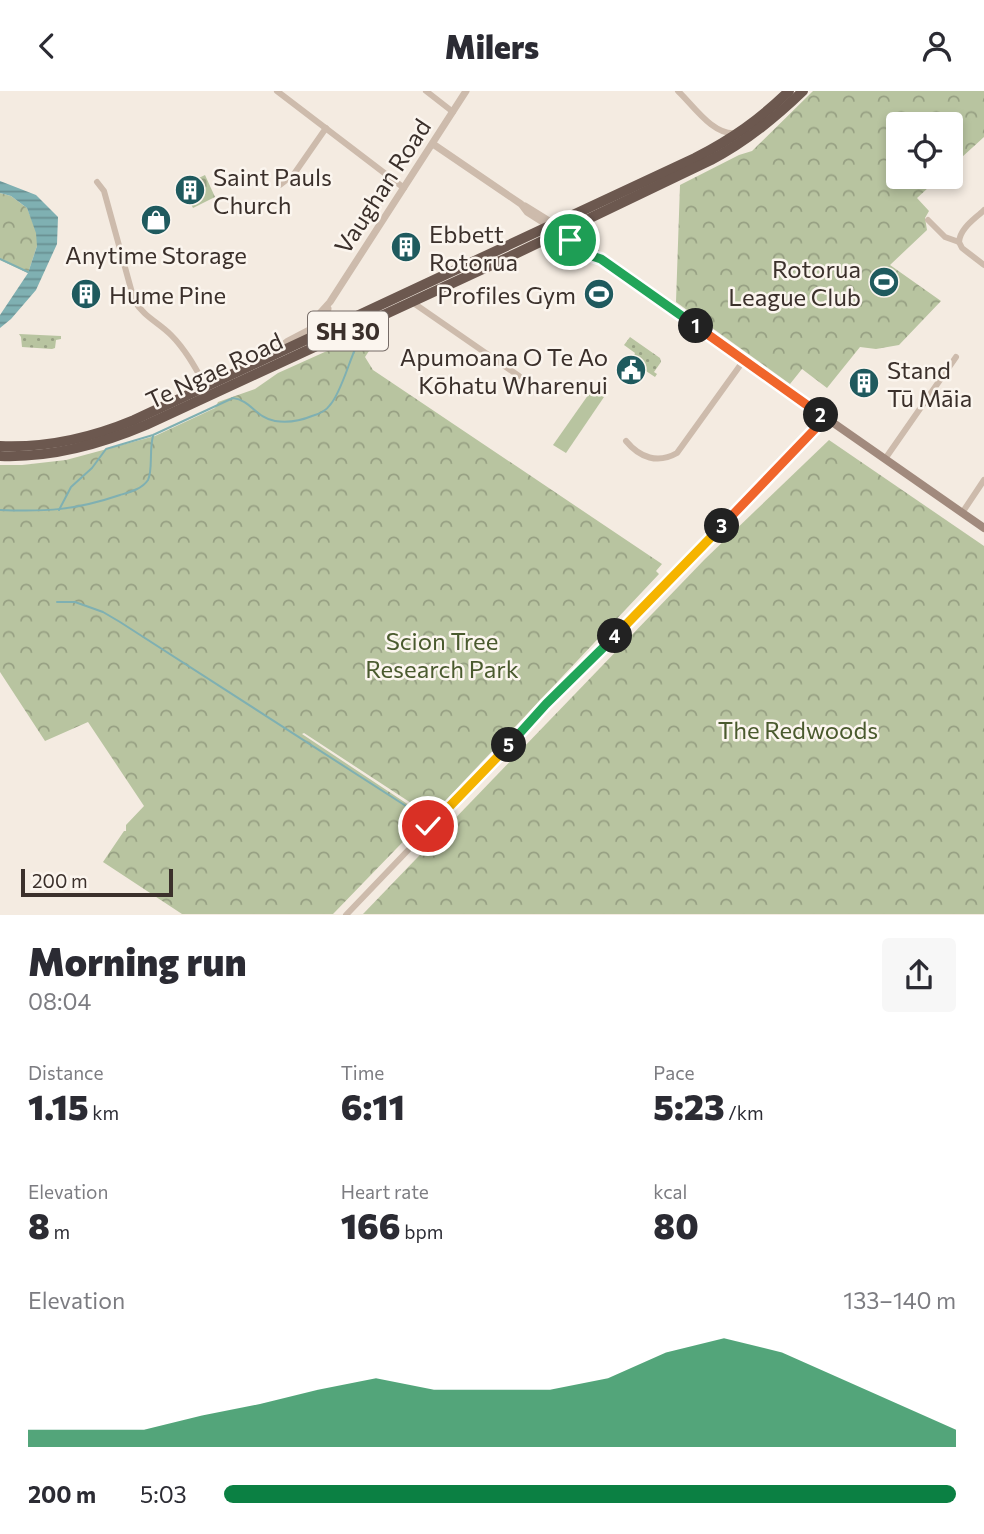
<!DOCTYPE html>
<html lang="en">
<head>
<meta charset="utf-8">
<style>
  body { margin:0; font-family:Commissioner,sans-serif; background:#f7f7f7; color:#2b2b33; height:100vh; display:flex; flex-direction:column; font-size:26px; white-space:nowrap }
  * { box-sizing:border-box; margin:0 }
  p { font-size:23px; color:#7c7c81 }
  .icon { flex:none; width:38px; height:38px; fill:none; stroke:currentColor; stroke-width:2; stroke-linecap:round; stroke-linejoin:round }
  .map { position:relative; height:824px; overflow:hidden }
  .sheet { display:flex; flex-direction:column; background:#fff; flex:1 }
  .sheet>* { flex:none }
  .buttons { position:absolute; left:886px; top:21px; display:grid; gap:14px }
  .buttons a { display:grid; place-items:center; width:77px; height:77px; border-radius:7px; background:#fff; box-shadow:0 4px 10px #0003; font-size:35px }
  .scale { position:absolute; left:21px; bottom:18px; width:152px; box-sizing:border-box; padding-left:7px; border:4px solid #3b302b; border-top:0; font-size:19px; line-height:24px; white-space:nowrap; color:#3b302b; -webkit-text-stroke:5px #fbf5ee; paint-order:stroke }
  .pin { position:absolute; display:grid; place-items:center; width:60px; height:60px; color:#fff; margin:-30px; border:4px solid #fff; border-radius:50%; box-shadow:0 2px 7px #0007 }
  .km { position:absolute; width:35px; height:35px; margin:-18px; border-radius:50%; background:#222; color:#fff; font-size:19px; line-height:35px; text-align:center }
  .round { display:grid; place-items:center; flex:none; width:74px; height:74px; border-radius:7px; background:#f7f7f7 }
  .headline { display:flex; align-items:center; justify-content:space-between; height:119px; padding:0 28px }
  h1 { font-size:38px; font-weight:800; line-height:52px }
  .stats { display:grid; grid-template-columns:repeat(3,1fr); gap:10px; height:119px; padding:7px 28px }
  .stats div { display:grid; align-content:center }
  .stats b { font-size:35px; font-weight:800 }
  .stats small { font-size:19px; font-weight:400 }
  .stats p { font-size:19px }
  .chart { height:196px; padding:14px 28px }
  .chart p { display:flex; justify-content:space-between }
  .chart svg { width:100%; height:126px; margin-top:7px; fill:#0b8043; opacity:.7 }
  ul { padding:0 28px; list-style:none; font-size:23px }
  li { display:grid; grid-template-columns:112px 84px 1fr; align-items:center; height:52px }
  li i { height:18px; border-radius:9px; background:#0b8043 }
  header { display:flex; justify-content:space-between; align-items:center; height:91px; padding:0 28px; background:#fff; font-size:32px; font-weight:800 }
  .map>svg:first-child { display:block }
  .grass { fill:url(#grass-dots) }
  .cemetery { fill:url(#cemetery-stones) }
  .park { fill:url(#park-crowns) }
  .garden { fill:#b8c4a0 }
  .water { fill:url(#water-rules) }
  .lines { fill:none; stroke-linecap:round; stroke-linejoin:round }
  .stream { stroke:#7fb0b2; stroke-width:2 }
  .minor { stroke:#cdbbac; stroke-width:6 }
  .tertiary { stroke:#cdbbac; stroke-width:7 }
  .secondary { stroke:#a18a7d; stroke-width:8 }
  .trunk { stroke:#6c584f; stroke-width:10 }
  .split-1-casing { stroke:#fff; stroke-width:14 }
  .split-2-casing { stroke:#fff; stroke-width:14 }
  .split-3-casing { stroke:#fff; stroke-width:14 }
  .split-4-casing { stroke:#fff; stroke-width:14 }
  .split-5-casing { stroke:#fff; stroke-width:14 }
  .split-6-casing { stroke:#fff; stroke-width:14 }
  .split-1 { stroke:#22a559; stroke-width:9 }
  .split-2 { stroke:#f0652b; stroke-width:9 }
  .split-3 { stroke:#f0652b; stroke-width:9 }
  .split-4 { stroke:#f5b400; stroke-width:9 }
  .split-5 { stroke:#22a559; stroke-width:9 }
  .split-6 { stroke:#f5b400; stroke-width:9 }
  .labels { text-anchor:middle; dominant-baseline:central; stroke-width:5; stroke-linejoin:round; paint-order:stroke }
  .shield { fill:#fbf5ee; stroke:#756b66; stroke-width:2 }
  .shield-label { font-size:23px; font-weight:bold; fill:#3b302b }
  .poi-label { font-size:24px; fill:#3b302b; stroke:#fbf5ee; text-anchor:start }
  .street-label { font-size:24px; fill:#3b302b; stroke:#fbf5ee }
  .park-label { font-size:24px; fill:#4a5a2e; stroke:#fbf5ee }
</style>
</head>
<body>
<header><svg class="icon" aria-label="back" viewBox="0 0 24 24"><path d="M15 5l-7 7 7 7"/></svg>Milers<svg class="icon" aria-label="person" viewBox="0 0 24 24"><circle cx="12" cy="8" r="4"/><path d="M4 21q1-7 8-7t8 7"/></svg></header>
<div class="map">
<svg width="984" height="824" viewBox="0 0 984 824">
  <defs>
    <pattern id="grass-dots" width="8" height="8" patternUnits="userSpaceOnUse" patternTransform="scale(1.75)"><rect width="8" height="8" fill="#b8c4a0"/><path d="M2 2h.1M6 6h.1" fill="none" stroke="#97a083" stroke-width="1.8" stroke-linecap="round"/></pattern>
    <pattern id="cemetery-stones" width="16" height="16" patternUnits="userSpaceOnUse" patternTransform="scale(1.75)"><rect width="16" height="16" fill="#b8c4a0"/><path d="M2 7V4a2 2 0 0 1 4 0v3zM10 15v-3a2 2 0 0 1 4 0v3z" fill="#97a083"/></pattern>
    <pattern id="park-crowns" width="20" height="18" patternUnits="userSpaceOnUse" patternTransform="scale(1.75)"><rect width="20" height="18" fill="#b8c4a0"/><path d="M2 6a3 3 0 1 1 6 0M12 15a3 3 0 1 1 6 0" fill="none" stroke="#97a083"/></pattern>
    <pattern id="water-rules" width="6" height="5" patternUnits="userSpaceOnUse" patternTransform="scale(1.75)"><rect width="6" height="5" fill="#7fb0b2"/><path d="M0 2.5h6" fill="none" stroke="#699091"/></pattern>
  </defs>
  <rect width="100%" height="100%" fill="#f4ebe1"/>
  <g class="grass">
    <polygon points="19,243 61,245 61,248 56,249 55,257 52,258 22,256 21,246"/>
    <path d="M630,246L660,267L661,271L654,281L657,283L655,286L646,280L643,284C639,275 631,270 635,262L624,254Z"/>
  </g>
  <polygon class="cemetery" points="205,84 215,106 193,117 182,95"/>
  <g class="park">
    <polygon points="813,0 984,0 984,46 950,77 950,33 898,33 898,86 940,86 917,107 929,120 925,127 927,139 890,174 941,210 899,254 876,258 860,256 827,297 802,278 790,293 676,211 680,94 739,64 752,60"/>
    <polygon points="0,102 11,105 27,117 37,142 37,155 28,182 0,169"/>
    <polygon points="387,233 365,266 373,279 662,473 656,480 659,483 431,725 304,642 302,643 427,726 333,823 182,823 103,771 124,740 126,740 126,734 144,715 88,631 45,650 0,581 0,374 22,374 66,369 155,345 215,317 218,311 255,298 278,282"/>
    <polygon points="829,349 984,455 984,823 363,823 705,468"/>
  </g>
  <polygon class="garden" points="591,300 604,306 566,362 553,354"/>
  <polygon class="water" points="0,90 36,104 58,126 57,153 36,199 11,228 0,237 0,224 28,182 37,155 36,142 27,117 11,105 0,102"/>
  <g class="lines">
    <g class="stream">
      <polyline points="0,168 28,181"/>
      <path d="M0,419C46,421 76,419 120,404C130,401 142,398 148,389C153,380 149,359 153,345"/>
      <path d="M59,419L71,396L92,377L106,358L153,344L233,307C251,309 256,327 275,330C288,332 300,330 312,325C319,323 326,320 330,314C341,302 349,270 357,254C359,250 364,246 368,242"/>
      <polyline points="57,511 75,511 103,521 120,531 423,726"/>
    </g>
    <g class="minor">
      <polyline points="277,0 404,97"/>
      <polyline points="426,0 453,21"/>
      <path d="M678,0C693,14 713,45 736,42"/>
      <path d="M97,91L104,100L134,209C144,226 158,231 171,244C186,259 196,278 206,296"/>
      <polyline points="280,94 294,83 326,37"/>
      <polyline points="928,129 945,146 959,151 962,157 984,174"/>
      <path d="M959,151C960,137 975,128 984,119"/>
      <polyline points="412,211 519,285"/>
      <path d="M626,350C640,367 658,373 677,362L744,269"/>
      <polyline points="885,368 956,266"/>
      <polyline points="962,422 984,389"/>
      <polyline points="431,738 443,726 447,720"/>
      <path d="M411,756C422,740 434,727 449,716L531,632L546,613L568,593L796,359L814,339L824,326"/>
      <polyline points="346,824 413,754"/>
    </g>
    <g class="tertiary">
      <polyline points="433,53 521,113 527,121 549,135"/>
      <polyline points="525,115 554,133"/>
      <polyline points="328,218 325,229 327,233 334,236"/>
      <polyline points="274,261 288,250 311,238 320,222 330,211 466,0"/>
    </g>
    <path class="secondary" d="M563,138C588,154 610,175 634,193L984,437"/>
    <g class="trunk">
      <polyline points="546,149 592,165"/>
      <path d="M0,355C47,357 91,347 134,329L695,67C732,48 759,29 789,0"/>
      <path d="M0,365C51,367 99,354 146,334L513,164L711,69C746,51 775,27 803,0"/>
    </g>
  </g>
  <g class="lines">
    <g class="split-1-casing">
      <polyline id="split-1" points="570,149 592,165 601,168 696,235"/>
    </g>
    <g class="split-2-casing">
      <polyline id="split-2" points="696,235 821,324"/>
    </g>
    <g class="split-3-casing">
      <polyline id="split-3" points="722,435 814,339 824,326 821,324"/>
    </g>
    <g class="split-4-casing">
      <polyline id="split-4" points="615,545 722,435"/>
    </g>
    <g class="split-5-casing">
      <polyline id="split-5" points="509,654 546,613 615,545"/>
    </g>
    <g class="split-6-casing">
      <polyline id="split-6" points="428,735 439,723 449,716 509,654"/>
    </g>
    <use href="#split-1" class="split-1"/>
    <use href="#split-2" class="split-2"/>
    <use href="#split-3" class="split-3"/>
    <use href="#split-4" class="split-4"/>
    <use href="#split-5" class="split-5"/>
    <use href="#split-6" class="split-6"/>
  </g>
  <defs>
    <g id="building-disc" transform="scale(1.575)"><circle r="9.5" fill="#1f5a5e" stroke="#fbf5ee"/><path d="M-4-6H4V6H1V3H-1V6H-4ZM-2.5-4.3h1.7v1.8h-1.7ZM.8-4.3h1.7v1.8H.8ZM-2.5-1h1.7V.8h-1.7ZM.8-1h1.7V.8H.8Z" fill="#fff"/></g>
    <g id="shop-disc" transform="scale(1.575)"><circle r="9.5" fill="#1f5a5e" stroke="#fbf5ee"/><path d="M-5-2.5h2.3a2.7 3.5 0 0 1 5.4 0H5L5.5 6h-11ZM-1.5-2.5h3a1.5 2.3 0 0 0-3 0Z" fill="#fff"/></g>
    <g id="stadium-disc" transform="scale(1.575)"><circle r="9.5" fill="#1f5a5e" stroke="#fbf5ee"/><path d="M0-5a6.5 5 0 1 0 0 10a6.5 5 0 1 0 0-10ZM-3.5-1.8h7v3.6h-7Z" fill="#fff"/></g>
    <g id="civic-disc" transform="scale(1.575)"><circle r="9.5" fill="#1f5a5e" stroke="#fbf5ee"/><path d="M-.6-6.5H3V-4.5H.6V-3L4-1V1h2V6H-6V1h2V-1L-.6-3ZM-1.2 2.5V6h2.4V2.5Z" fill="#fff"/></g>
  </defs>
  <g fill-rule="evenodd">
    <use href="#building-disc" x="190" y="99"/>
    <use href="#shop-disc" x="156" y="129"/>
    <use href="#building-disc" x="406" y="156"/>
    <use href="#stadium-disc" x="884" y="191"/>
    <use href="#building-disc" x="86" y="203"/>
    <use href="#stadium-disc" x="599" y="203"/>
    <use href="#civic-disc" x="631" y="279"/>
    <use href="#building-disc" x="864" y="292"/>
  </g>
  <g class="labels">
    <rect class="shield" x="308" y="220.5" width="80" height="39" rx="5"/>
    <g class="shield-label">
      <text x="348" y="240">SH 30</text>
    </g>
    <g class="poi-label">
      <text x="213" y="85">Saint Pauls<tspan x="213" dy="28">Church</tspan></text>
      <text x="429" y="142">Ebbett<tspan x="429" dy="28">Rotorua</tspan></text>
      <text x="156" y="163" text-anchor="middle">Anytime Storage</text>
      <text x="861" y="177" text-anchor="end">Rotorua<tspan x="861" dy="28">League Club</tspan></text>
      <text x="109" y="203">Hume Pine</text>
      <text x="576" y="203" text-anchor="end">Profiles Gym</text>
      <text x="608" y="265" text-anchor="end">Apumoana O Te Ao<tspan x="608" dy="28">Kōhatu Wharenui</tspan></text>
      <text x="887" y="278">Stand<tspan x="887" dy="28">Tū Māia</tspan></text>
    </g>
    <g class="street-label">
      <text transform="translate(382 95) rotate(-57)">Vaughan Road</text>
      <text transform="translate(214 279) rotate(-25)">Te Ngae Road</text>
    </g>
    <g class="park-label">
      <text x="442" y="549">Scion Tree<tspan x="442" dy="28">Research Park</tspan></text>
      <text x="798" y="638">The Redwoods</text>
    </g>
  </g>
</svg>
<div class="buttons">
<a><svg class="icon" aria-label="locate" viewBox="0 0 24 24"><circle cx="12" cy="12" r="6"/><path d="M12 2v4M12 18v4M2 12h4M18 12h4"/></svg></a>
</div>
<div class="scale">200 m</div>
<div class="pin" style="left:570px;top:149px;background:#1e9e55"><svg class="icon" aria-label="arrive" viewBox="0 0 24 24"><path d="M6 21V4h12l-3 4 3 4H6"/></svg></div>
<div class="pin" style="left:428px;top:735px;background:#d93025"><svg class="icon" aria-label="check" viewBox="0 0 24 24"><path d="M5 12l5 5 9-10"/></svg></div>
<b class="km" style="left:696px;top:235px">1</b>
<b class="km" style="left:821px;top:324px">2</b>
<b class="km" style="left:722px;top:435px">3</b>
<b class="km" style="left:615px;top:545px">4</b>
<b class="km" style="left:509px;top:654px">5</b>
</div>
<section class="sheet">
<div class="headline"><div><h1>Morning run</h1><p>08:04</p></div><a class="round"><svg class="icon" aria-label="share" viewBox="0 0 24 24"><path d="M12 15V3M7 8l5-5 5 5M5 13v7h14v-7"/></svg></a></div>
<div class="stats">
<div><p>Distance</p><b>1.15<small> km</small></b></div>
<div><p>Time</p><b>6:11</b></div>
<div><p>Pace</p><b>5:23<small> /km</small></b></div>
</div>
<div class="stats">
<div><p>Elevation</p><b>8<small> m</small></b></div>
<div><p>Heart rate</p><b>166<small> bpm</small></b></div>
<div><p>kcal</p><b>80</b></div>
</div>
<div class="chart"><p><span>Elevation</span>133–140 m</p>
<svg viewBox="0 0 160 44" preserveAspectRatio="none"><path d="M0 44V38L10 38L20 38L30 33L40 29L50 24L60 20L70 24L80 24L90 24L100 20L110 11L120 6L130 11L140 20L150 29L160 38V44z"/></svg>
</div>
<ul>
<li><b>200 m</b>5:03<i style="width:100%"></i></li>
</ul>
</section>
</body>
</html>
